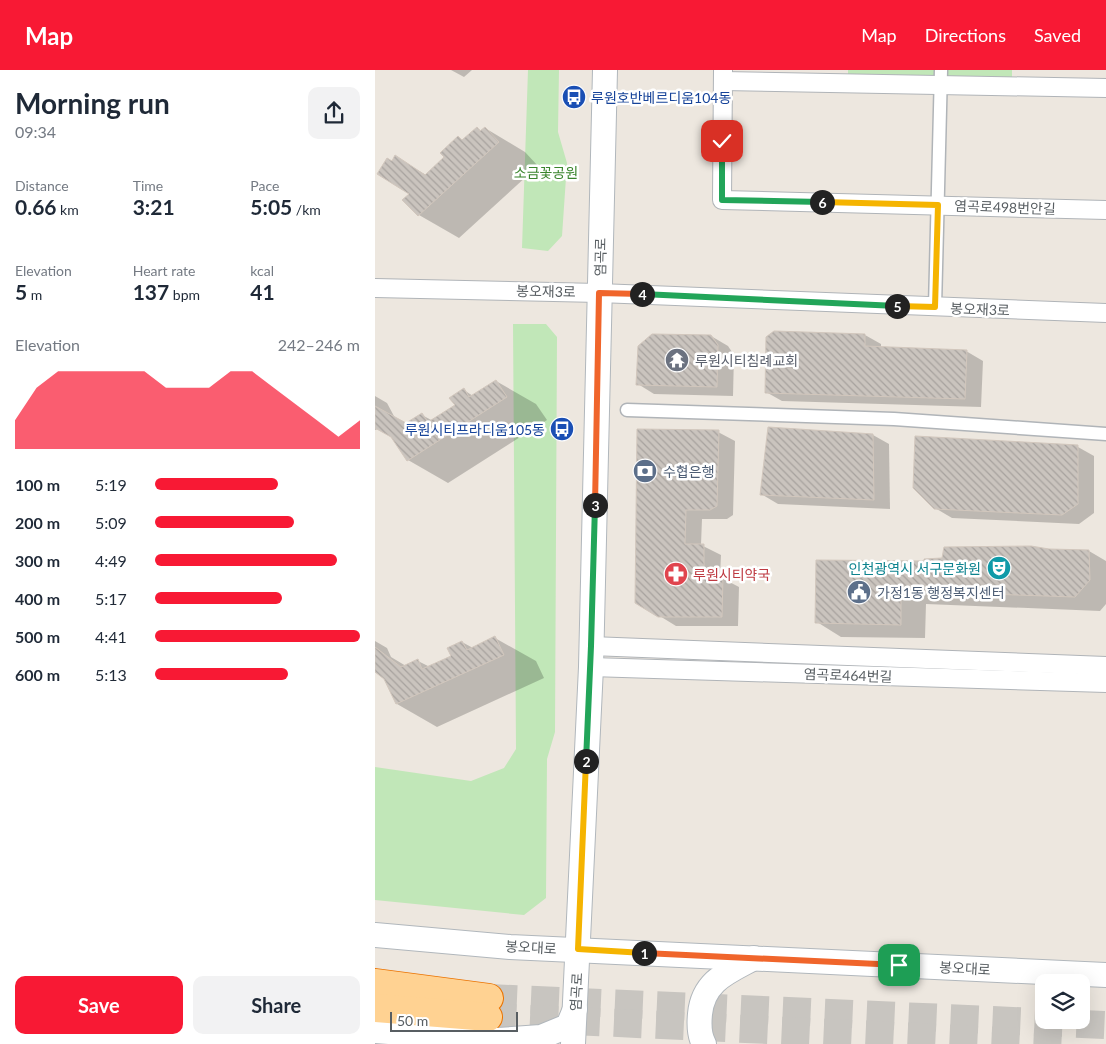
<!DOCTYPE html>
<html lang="en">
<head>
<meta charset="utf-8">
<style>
  body { margin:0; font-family:Lato,"Noto Sans KR",sans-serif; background:#f2f2f3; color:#1f2937; height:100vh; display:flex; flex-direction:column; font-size:19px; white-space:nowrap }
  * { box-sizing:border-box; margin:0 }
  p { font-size:16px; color:#747a83 }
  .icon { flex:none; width:28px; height:28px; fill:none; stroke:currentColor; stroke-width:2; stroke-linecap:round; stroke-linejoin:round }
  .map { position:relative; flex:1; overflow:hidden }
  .sheet { display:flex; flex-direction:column; background:#fff; width:375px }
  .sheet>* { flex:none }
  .tools { position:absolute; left:660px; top:904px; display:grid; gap:10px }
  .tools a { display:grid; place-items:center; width:55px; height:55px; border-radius:10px; background:#fff; box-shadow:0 5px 20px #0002; font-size:25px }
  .scale { position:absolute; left:15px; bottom:12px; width:128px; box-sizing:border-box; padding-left:5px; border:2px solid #585e62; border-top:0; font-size:14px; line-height:18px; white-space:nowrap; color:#585e62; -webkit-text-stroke:4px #fff; paint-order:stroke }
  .pin { position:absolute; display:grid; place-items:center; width:42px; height:42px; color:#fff; margin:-21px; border-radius:10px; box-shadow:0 2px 8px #0006 }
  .km { position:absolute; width:25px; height:25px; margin:-12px; border-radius:50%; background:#222; color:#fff; font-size:14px; line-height:25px; text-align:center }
  .round { display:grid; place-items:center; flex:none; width:52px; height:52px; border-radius:10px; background:#f2f2f3 }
  .headline { display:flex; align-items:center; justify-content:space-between; height:85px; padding:0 15px }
  h1 { font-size:28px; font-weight:700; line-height:38px }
  .stats { display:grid; grid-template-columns:repeat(3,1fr); gap:8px; height:85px; padding:5px 15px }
  .stats div { display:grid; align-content:center }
  .stats b { font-size:21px; font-weight:700 }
  .stats small { font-size:14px; font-weight:400 }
  .stats p { font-size:14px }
  .chart { height:140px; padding:10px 15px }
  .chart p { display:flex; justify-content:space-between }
  .chart svg { width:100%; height:90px; margin-top:5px; fill:#f81934; opacity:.7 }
  .primary-button { display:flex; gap:10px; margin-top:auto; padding:10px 15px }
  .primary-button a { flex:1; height:58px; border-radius:10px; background:#f81934; color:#fff; font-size:20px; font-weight:700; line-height:58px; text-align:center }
  .primary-button a+a { background:#f2f2f3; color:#1f2937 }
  ul { padding:0 15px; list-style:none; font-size:16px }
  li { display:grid; grid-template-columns:80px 60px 1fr; align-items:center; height:38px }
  li i { height:12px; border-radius:6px; background:#f81934 }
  header { display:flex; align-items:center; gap:30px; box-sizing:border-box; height:70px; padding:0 25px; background:#f81934; color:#fff }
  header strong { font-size:24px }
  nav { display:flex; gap:28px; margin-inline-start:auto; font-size:18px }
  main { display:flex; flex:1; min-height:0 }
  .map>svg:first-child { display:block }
  .green { fill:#c1e7b8 }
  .shadow { fill:#0003 }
  .building { fill:url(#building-back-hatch); stroke:#d2c7bd }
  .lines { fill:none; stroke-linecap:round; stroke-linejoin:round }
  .trunk-tunnel { stroke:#c8c5c0; stroke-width:28; stroke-dasharray:28 14; stroke-linecap:butt }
  .pedestrian-casing { stroke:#b0b4b8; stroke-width:15 }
  .minor-casing { stroke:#b0b4b8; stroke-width:20 }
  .secondary-casing { stroke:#b1b7bc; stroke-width:26 }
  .trunk-casing { stroke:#eb7300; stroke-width:30 }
  .pedestrian { stroke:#fff; stroke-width:12 }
  .minor { stroke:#fff; stroke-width:18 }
  .secondary { stroke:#fff; stroke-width:24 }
  .trunk { stroke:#ffd292; stroke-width:28 }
  .split-1-casing { stroke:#fff; stroke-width:10 }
  .split-2-casing { stroke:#fff; stroke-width:10 }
  .split-3-casing { stroke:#fff; stroke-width:10 }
  .split-4-casing { stroke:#fff; stroke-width:10 }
  .split-5-casing { stroke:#fff; stroke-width:10 }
  .split-6-casing { stroke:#fff; stroke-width:10 }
  .split-7-casing { stroke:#fff; stroke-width:10 }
  .split-1 { stroke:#f0652b; stroke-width:6 }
  .split-2 { stroke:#f5b400; stroke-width:6 }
  .split-3 { stroke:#22a559; stroke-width:6 }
  .split-4 { stroke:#f0652b; stroke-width:6 }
  .split-5 { stroke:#22a559; stroke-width:6 }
  .split-6 { stroke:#f5b400; stroke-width:6 }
  .split-7 { stroke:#22a559; stroke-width:6 }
  .labels { text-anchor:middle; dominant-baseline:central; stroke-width:5; stroke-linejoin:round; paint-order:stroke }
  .transit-label { font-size:14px; fill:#164399; stroke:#fff; text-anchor:start }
  .park-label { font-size:14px; fill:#3a852d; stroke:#fff }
  .street-label { font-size:14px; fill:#585e62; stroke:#fff }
  .worship-label { font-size:14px; fill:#5b616d; stroke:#fff; text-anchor:start }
  .service-label { font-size:14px; fill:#4e5e75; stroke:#fff; text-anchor:start }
  .culture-label { font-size:14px; fill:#0d838f; stroke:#fff; text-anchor:end }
  .health-label { font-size:14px; fill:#be3a42; stroke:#fff; text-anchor:start }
</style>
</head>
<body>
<header>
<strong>Map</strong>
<nav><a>Map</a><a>Directions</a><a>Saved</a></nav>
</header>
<main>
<section class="sheet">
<div class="headline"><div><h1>Morning run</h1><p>09:34</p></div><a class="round"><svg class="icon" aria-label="share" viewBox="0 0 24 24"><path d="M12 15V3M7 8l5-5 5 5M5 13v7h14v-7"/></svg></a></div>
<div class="stats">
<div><p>Distance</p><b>0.66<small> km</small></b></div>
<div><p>Time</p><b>3:21</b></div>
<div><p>Pace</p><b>5:05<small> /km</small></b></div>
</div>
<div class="stats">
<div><p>Elevation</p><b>5<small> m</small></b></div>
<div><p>Heart rate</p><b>137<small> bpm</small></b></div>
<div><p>kcal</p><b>41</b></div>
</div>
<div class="chart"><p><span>Elevation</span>242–246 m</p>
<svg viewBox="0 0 160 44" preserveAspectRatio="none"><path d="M0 44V30L10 14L20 6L30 6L40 6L50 6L60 6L70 14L80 14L90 14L100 6L110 6L120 14L130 22L140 30L150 38L160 30V44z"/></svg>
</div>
<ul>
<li><b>100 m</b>5:19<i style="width:60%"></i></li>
<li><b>200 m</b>5:09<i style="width:68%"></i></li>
<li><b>300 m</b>4:49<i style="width:89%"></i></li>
<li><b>400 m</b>5:17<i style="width:62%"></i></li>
<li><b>500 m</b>4:41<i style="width:100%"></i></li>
<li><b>600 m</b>5:13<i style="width:65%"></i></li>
</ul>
<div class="primary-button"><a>Save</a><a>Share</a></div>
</section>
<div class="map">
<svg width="731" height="974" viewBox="0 0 731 974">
  <defs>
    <pattern id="building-back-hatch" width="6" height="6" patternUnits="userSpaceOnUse" patternTransform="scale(1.25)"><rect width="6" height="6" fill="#cac4be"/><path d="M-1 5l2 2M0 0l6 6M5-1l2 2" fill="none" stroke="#a7a29e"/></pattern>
  </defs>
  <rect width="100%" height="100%" fill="#ede7df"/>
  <g class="green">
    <polygon points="153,0 184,0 183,62 192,93 187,166 173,181 147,178"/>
    <polygon points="473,0 637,0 637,16 473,13"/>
    <polygon points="138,254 171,254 182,267 180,662 172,689 171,828 149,845 0,830 0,697 96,711 129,698 141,679"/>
  </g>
  <g class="shadow">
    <polygon points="76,0 97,0 89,7"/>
    <polygon points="102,58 107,61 110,58 150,82 163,96 84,168 44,145 36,124 17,92 20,87 51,105 71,87 83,68 88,71"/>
    <polygon points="399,262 490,265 506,274 506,278 591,281 608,291 606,337 407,331 391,322"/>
    <polygon points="336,266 353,276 359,285 358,326 279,324 263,314"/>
    <polygon points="121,311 161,334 172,350 73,413 33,390 18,368 3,359 0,360 0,326 12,333 20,348 31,355 47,345 58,351 81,336 89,320 98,326"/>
    <polygon points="343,362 360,371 358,445 352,449 327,449 326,475 346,485 345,507 364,517 363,556 301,556 262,532"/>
    <polygon points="498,365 514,374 515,439 403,434 386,424"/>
    <polygon points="703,377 719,386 719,443 704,454 577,448 560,438"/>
    <polygon points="674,480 714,481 731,491 731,534 725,541 551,534 550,568 466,567 442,552 550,493 568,489"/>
    <polygon points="120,568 161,591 169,608 62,657 22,634 10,608 2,602 0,603 0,571 12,578 16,587 31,596 43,591 55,597 78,587 87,572 98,578"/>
  </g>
  <g class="building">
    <polygon points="102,57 105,61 110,57 124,72 43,146 27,130 34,124 2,104 12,88 17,91 20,85 50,105 69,87 65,83 83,66 87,70"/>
    <polygon points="399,261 490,264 490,276 592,280 590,329 390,323 391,267"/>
    <polygon points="277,264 336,265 343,275 342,317 261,315 263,276"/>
    <polygon points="121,310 132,327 32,391 16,367 0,358 0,336 31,353 47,343 53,352 80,335 74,328 89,318 94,327"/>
    <polygon points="393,357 498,364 499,430 385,425"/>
    <polygon points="262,359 344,360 342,436 335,440 311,440 310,474 329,474 329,506 348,506 347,547 283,547 260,533"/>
    <polygon points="540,366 703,375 703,434 687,445 559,439 538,418"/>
    <polygon points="656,476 674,479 714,480 715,510 700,527 526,521 526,555 440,553 441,490 549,491 549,489 567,488 569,477"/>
    <polygon points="120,566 129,585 21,634 9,609 0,602 0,577 26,597 43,589 47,599 76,586 72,578 87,571 92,580"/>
  </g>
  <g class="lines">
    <g class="trunk-tunnel">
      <polyline points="114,928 731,955"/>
      <polyline points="113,947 693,974"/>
    </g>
    <g class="pedestrian-casing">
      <g id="pedestrian">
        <polyline points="560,237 566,0"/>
        <polyline points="252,340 519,349 731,364"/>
      </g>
    </g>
    <g class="minor-casing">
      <g id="minor">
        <polyline points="348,0 347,130 731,140"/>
        <polyline points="348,11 731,18"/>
        <polyline points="0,218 224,223 731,243"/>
        <polyline points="216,576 731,596"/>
        <polyline points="216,597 731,613"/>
      </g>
    </g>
    <g class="secondary-casing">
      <g id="secondary">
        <polyline points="0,865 135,877 731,905"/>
        <polyline points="0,961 124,970 166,967 193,956 200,939"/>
        <polyline points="198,974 216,597 230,0"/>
        <path d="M329,974C324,965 324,954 325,944C328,911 353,902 379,888"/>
      </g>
    </g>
    <g class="trunk-casing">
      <g id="trunk">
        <polyline points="0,913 114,928"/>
        <polyline points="0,938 113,947"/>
      </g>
    </g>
    <use href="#pedestrian" class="pedestrian"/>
    <use href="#minor" class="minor"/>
    <use href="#secondary" class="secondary"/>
    <use href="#trunk" class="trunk"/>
  </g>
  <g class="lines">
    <g class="split-1-casing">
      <polyline id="split-1" points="269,883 524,895"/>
    </g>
    <g class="split-2-casing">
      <polyline id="split-2" points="211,691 203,879 269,883"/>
    </g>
    <g class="split-3-casing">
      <polyline id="split-3" points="211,691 216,576 220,435"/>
    </g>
    <g class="split-4-casing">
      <polyline id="split-4" points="220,435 224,223 267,224"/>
    </g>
    <g class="split-5-casing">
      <polyline id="split-5" points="267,224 522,236"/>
    </g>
    <g class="split-6-casing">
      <polyline id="split-6" points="447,132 563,135 560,237 522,236"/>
    </g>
    <g class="split-7-casing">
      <polyline id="split-7" points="347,71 347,130 447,132"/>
    </g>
    <use href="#split-1" class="split-1"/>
    <use href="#split-2" class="split-2"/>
    <use href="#split-3" class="split-3"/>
    <use href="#split-4" class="split-4"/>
    <use href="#split-5" class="split-5"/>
    <use href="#split-6" class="split-6"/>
    <use href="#split-7" class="split-7"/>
  </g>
  <defs>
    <g id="bus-disc" transform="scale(1.25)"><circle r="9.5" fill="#1a4fb4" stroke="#fff"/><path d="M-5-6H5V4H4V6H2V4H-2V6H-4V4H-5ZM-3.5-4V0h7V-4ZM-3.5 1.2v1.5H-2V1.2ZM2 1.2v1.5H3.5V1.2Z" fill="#fff"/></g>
    <g id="temple-disc" transform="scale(1.25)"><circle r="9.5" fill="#6b7280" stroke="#fff"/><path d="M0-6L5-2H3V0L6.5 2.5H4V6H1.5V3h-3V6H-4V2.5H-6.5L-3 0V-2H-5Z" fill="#fff"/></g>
    <g id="bank-disc" transform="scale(1.25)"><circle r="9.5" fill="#5c6f8a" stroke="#fff"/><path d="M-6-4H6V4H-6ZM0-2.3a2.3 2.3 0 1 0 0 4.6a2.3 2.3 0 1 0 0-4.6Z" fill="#fff"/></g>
    <g id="theatre-disc" transform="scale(1.25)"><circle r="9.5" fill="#0f9aa8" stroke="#fff"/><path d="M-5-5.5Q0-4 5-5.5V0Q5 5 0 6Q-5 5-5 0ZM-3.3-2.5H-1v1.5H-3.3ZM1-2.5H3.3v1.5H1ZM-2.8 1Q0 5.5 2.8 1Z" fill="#fff"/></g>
    <g id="pharmacy-disc" transform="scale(1.25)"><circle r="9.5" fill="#e0444e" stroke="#fff"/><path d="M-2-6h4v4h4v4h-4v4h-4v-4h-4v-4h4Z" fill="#fff"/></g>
    <g id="civic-disc" transform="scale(1.25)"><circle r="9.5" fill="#5c6f8a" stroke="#fff"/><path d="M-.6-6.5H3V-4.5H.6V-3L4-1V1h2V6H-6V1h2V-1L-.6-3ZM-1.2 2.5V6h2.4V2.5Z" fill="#fff"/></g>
  </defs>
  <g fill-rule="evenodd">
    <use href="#bus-disc" x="199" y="27"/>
    <use href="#temple-disc" x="302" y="290"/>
    <use href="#bus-disc" x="187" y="359"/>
    <use href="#bank-disc" x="270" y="401"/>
    <use href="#theatre-disc" x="624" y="498"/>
    <use href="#pharmacy-disc" x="301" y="504"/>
    <use href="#civic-disc" x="484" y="522"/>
  </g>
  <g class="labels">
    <g class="transit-label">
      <text x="216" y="27">루원호반베르디움104동</text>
      <text x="170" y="359" text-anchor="end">루원시티프라디움105동</text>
    </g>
    <g class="park-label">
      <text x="171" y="102">소금꽃공원</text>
    </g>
    <g class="street-label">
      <text transform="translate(630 137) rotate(2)">염곡로498번안길</text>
      <text transform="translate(225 187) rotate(-89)">염곡로</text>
      <text transform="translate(171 221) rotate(1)">봉오재3로</text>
      <text transform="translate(605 239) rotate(2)">봉오재3로</text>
      <text transform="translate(473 605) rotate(2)">염곡로464번길</text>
      <text transform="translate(156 877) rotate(3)">봉오대로</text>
      <text transform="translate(590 898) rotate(3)">봉오대로</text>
      <text transform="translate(201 922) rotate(-87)">염곡로</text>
    </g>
    <g class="worship-label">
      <text x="320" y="290">루원시티침례교회</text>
    </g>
    <g class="service-label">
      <text x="288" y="401">수협은행</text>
      <text x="502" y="522">가정1동 행정복지센터</text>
    </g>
    <g class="culture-label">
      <text x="606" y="498">인천광역시 서구문화원</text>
    </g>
    <g class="health-label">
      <text x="318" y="504">루원시티약국</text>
    </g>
  </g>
</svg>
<div class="tools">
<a><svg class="icon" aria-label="layers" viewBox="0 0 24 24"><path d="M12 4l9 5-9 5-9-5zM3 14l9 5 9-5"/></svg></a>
</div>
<div class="scale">50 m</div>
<div class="pin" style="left:524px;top:895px;background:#1e9e55"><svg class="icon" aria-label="arrive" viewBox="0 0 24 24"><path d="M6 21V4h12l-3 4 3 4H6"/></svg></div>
<div class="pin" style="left:347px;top:71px;background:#d93025"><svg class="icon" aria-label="check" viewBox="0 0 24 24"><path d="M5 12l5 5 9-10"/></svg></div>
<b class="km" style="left:269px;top:883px">1</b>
<b class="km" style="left:211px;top:691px">2</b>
<b class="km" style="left:220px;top:435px">3</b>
<b class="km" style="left:267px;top:224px">4</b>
<b class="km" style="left:522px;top:236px">5</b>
<b class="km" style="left:447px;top:132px">6</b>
</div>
</main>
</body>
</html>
